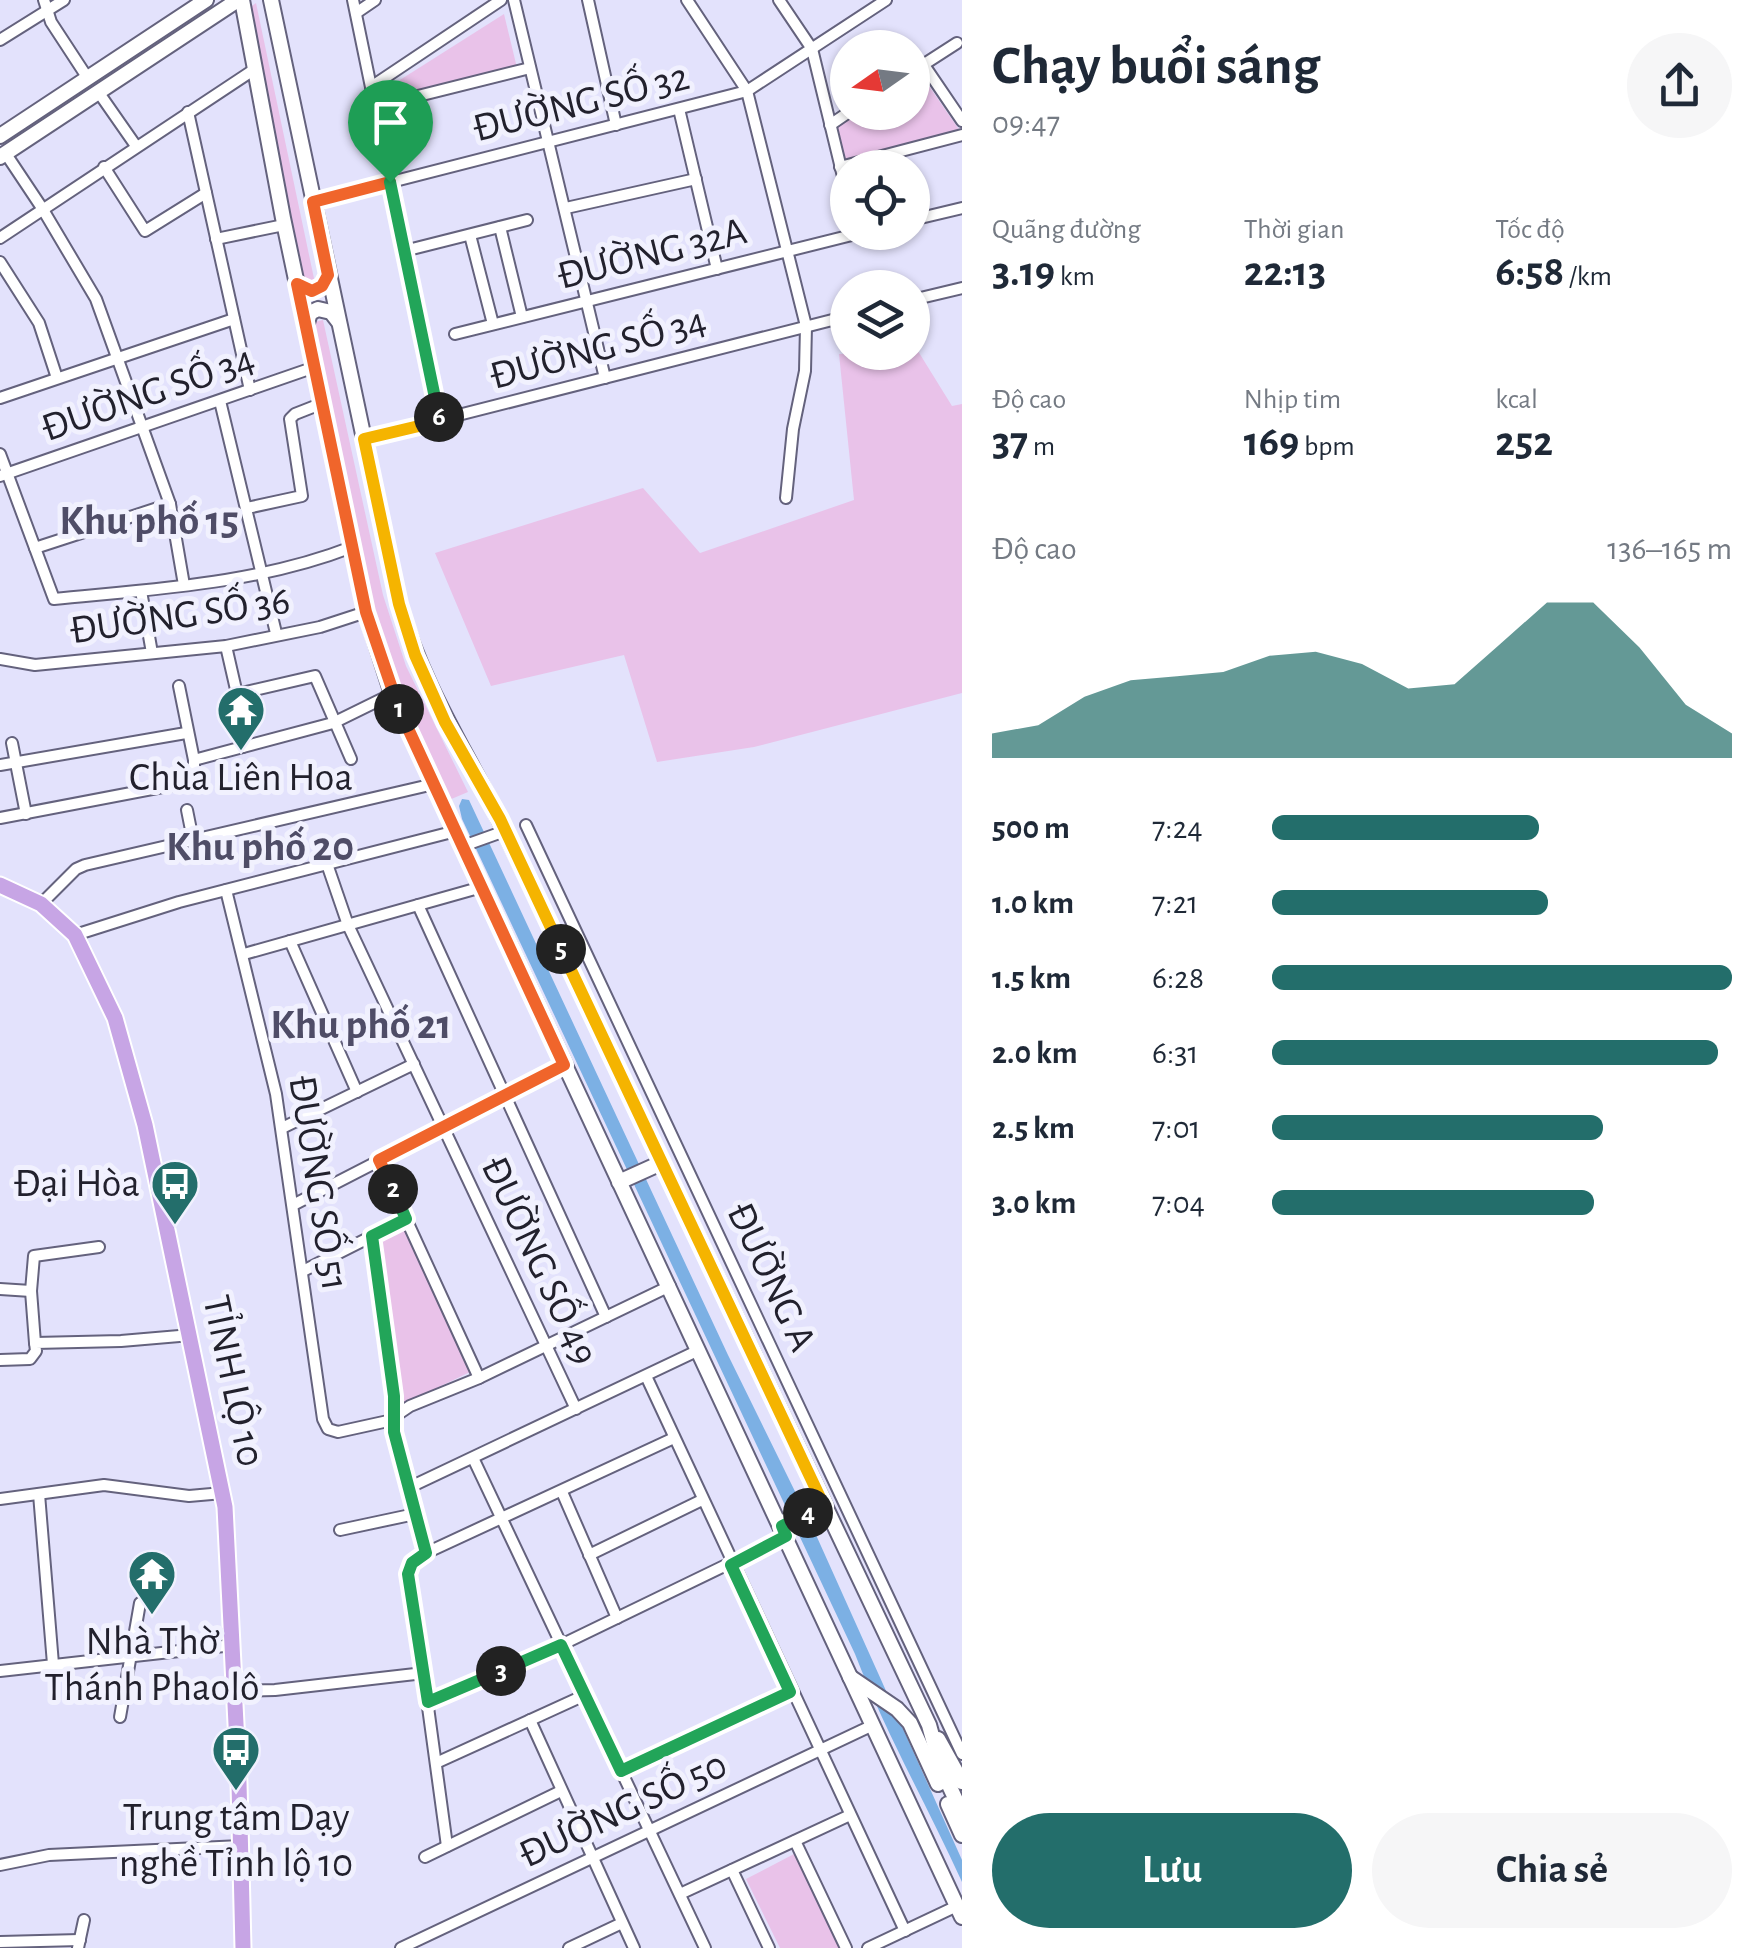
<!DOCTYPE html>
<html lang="vi">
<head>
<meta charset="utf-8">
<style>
  body { margin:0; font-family:"Alegreya Sans",sans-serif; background:#f6f6f7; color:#1f2937; height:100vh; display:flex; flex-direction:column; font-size:38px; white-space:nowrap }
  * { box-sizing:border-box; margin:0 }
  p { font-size:32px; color:#747a83 }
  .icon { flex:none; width:55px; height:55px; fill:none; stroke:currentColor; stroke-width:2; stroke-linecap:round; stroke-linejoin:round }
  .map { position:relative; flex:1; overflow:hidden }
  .drawer { display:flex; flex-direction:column; background:#fff; width:800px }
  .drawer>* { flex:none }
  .needle { width:65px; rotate:256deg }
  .fabs { position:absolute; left:830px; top:30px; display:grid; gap:20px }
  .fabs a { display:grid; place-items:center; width:100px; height:100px; border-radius:50%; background:#fff; box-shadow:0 2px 8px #0004; font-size:50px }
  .pin { position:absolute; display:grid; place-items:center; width:85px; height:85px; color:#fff; margin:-102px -42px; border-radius:50% 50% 50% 0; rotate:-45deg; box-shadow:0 0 10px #0007 }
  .pin .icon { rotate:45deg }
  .km { position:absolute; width:50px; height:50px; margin:-25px; border-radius:50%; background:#222; color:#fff; font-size:28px; line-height:50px; text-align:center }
  .round { display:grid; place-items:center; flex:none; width:105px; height:105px; border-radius:52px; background:#f6f6f7 }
  .summary { display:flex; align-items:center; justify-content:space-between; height:170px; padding:0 30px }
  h1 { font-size:55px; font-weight:700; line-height:75px }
  .stats { display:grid; grid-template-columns:repeat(3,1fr); gap:15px; height:170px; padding:10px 30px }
  .stats div { display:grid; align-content:center }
  .stats b { font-size:42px; font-weight:700 }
  .stats small { font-size:28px; font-weight:400 }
  .stats p { font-size:28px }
  .chart { height:280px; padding:20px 30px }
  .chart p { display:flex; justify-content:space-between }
  .chart svg { width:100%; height:180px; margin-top:10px; fill:#236e6b; opacity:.7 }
  .action { display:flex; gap:20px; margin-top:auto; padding:20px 30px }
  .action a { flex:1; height:115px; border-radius:60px; background:#236e6b; color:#fff; font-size:40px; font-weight:700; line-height:115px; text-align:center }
  .action a+a { background:#f6f6f7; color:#1f2937 }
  ul { padding:0 30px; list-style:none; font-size:32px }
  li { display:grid; grid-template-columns:160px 120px 1fr; align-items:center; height:75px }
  li i { height:25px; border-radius:12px; background:#236e6b }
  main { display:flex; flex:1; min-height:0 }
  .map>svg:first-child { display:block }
  .green { fill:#e9c2e9 }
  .water { fill:#7cb0e4 }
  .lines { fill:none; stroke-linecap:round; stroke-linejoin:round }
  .street-casing { stroke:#64627d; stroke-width:14 }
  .secondary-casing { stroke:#64627d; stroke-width:18 }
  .primary-casing { stroke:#fff; stroke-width:19 }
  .street { stroke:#fff; stroke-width:10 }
  .secondary { stroke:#fff; stroke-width:14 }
  .primary { stroke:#c7a5e5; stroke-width:15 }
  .split-1-casing { stroke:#fff; stroke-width:20 }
  .split-2-casing { stroke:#fff; stroke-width:20 }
  .split-3-casing { stroke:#fff; stroke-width:20 }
  .split-4-casing { stroke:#fff; stroke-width:20 }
  .split-5-casing { stroke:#fff; stroke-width:20 }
  .split-6-casing { stroke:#fff; stroke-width:20 }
  .split-7-casing { stroke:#fff; stroke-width:20 }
  .split-1 { stroke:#f0652b; stroke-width:12 }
  .split-2 { stroke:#f0652b; stroke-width:12 }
  .split-3 { stroke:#22a559; stroke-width:12 }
  .split-4 { stroke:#22a559; stroke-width:12 }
  .split-5 { stroke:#f5b400; stroke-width:12 }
  .split-6 { stroke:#f5b400; stroke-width:12 }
  .split-7 { stroke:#22a559; stroke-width:12 }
  .labels { text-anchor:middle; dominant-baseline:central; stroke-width:10; stroke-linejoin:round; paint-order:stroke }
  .street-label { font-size:40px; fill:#22212d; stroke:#f1f1fe }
  .poi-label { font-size:40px; fill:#22212d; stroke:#f1f1fe }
  .neighbourhood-label { font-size:42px; font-weight:bold; fill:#4f4d67; stroke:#f1f1fe }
</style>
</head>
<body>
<main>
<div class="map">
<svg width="962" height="1948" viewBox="0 0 962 1948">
  <rect width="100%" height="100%" fill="#e3e2fc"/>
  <g class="green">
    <polygon points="256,3 316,288 304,292 245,11"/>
    <polygon points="504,14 517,68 386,104 381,92"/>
    <polygon points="920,73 960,131 844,161 837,127 860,113 912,112 913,78"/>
    <polygon points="323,320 383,595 406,666 468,792 449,800 410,719 368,606 310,323"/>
    <polygon points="913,343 952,406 962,404 962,693 754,747 657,762 624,655 491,686 435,553 643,488 700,553 854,500 839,354 912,352"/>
    <polygon points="405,1228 470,1372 402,1405 380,1242"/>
    <polygon points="794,1854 840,1948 780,1948 746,1879"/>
  </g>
  <path class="water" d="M462,799L469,800L728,1355L812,1526L962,1860V1882C927,1805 885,1732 855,1654L462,819L459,806Z"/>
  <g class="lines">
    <g class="street-casing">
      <g id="street">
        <polyline points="44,0 51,22 87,77"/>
        <polyline points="353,0 440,421"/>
        <polyline points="514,0 605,378"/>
        <polyline points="588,0 616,125"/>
        <polyline points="687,0 747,91 806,326 805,371 793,429 786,498"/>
        <polyline points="779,0 812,49 848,197"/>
        <polyline points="356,13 375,0"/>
        <polyline points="0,40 64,0"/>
        <polyline points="924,65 962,121"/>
        <polyline points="912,72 957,43"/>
        <polyline points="371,87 501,0"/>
        <polyline points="99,93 136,146"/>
        <polyline points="374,107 530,68"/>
        <polyline points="679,109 717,269"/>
        <polyline points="188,112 250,390"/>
        <polyline points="830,125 849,112"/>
        <polyline points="6,154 42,208 96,299 170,504 184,585"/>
        <polyline points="104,167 145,231 206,193"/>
        <polyline points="840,167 962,135"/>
        <polyline points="313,202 747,91 886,0"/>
        <polyline points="566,208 696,179"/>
        <polyline points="912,220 962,208"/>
        <polyline points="500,227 522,317"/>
        <polyline points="470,235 493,324"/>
        <polyline points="0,238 255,69"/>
        <polyline points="216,239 284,225"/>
        <polyline points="404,251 527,220"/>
        <polyline points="0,262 39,323 57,378"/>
        <polyline points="912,300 962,288"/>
        <polyline points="455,334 864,232"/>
        <polyline points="0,398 234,319"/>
        <polyline points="220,401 276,633"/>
        <polyline points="364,439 848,316"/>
        <path d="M0,454L54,599C154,589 257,584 352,547"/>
        <polyline points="0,476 315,367"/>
        <polyline points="247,508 302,496 290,419 295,414 323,403"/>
        <polyline points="35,548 170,504"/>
        <polyline points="141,591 152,653"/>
        <polyline points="226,646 237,694 243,747"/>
        <polyline points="0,659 35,665 226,646 320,627 366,612"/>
        <polyline points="237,694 315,676 351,759"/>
        <polyline points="12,743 26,814"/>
        <polyline points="194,760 333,723 392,694"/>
        <polyline points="0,765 186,733"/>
        <polyline points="187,810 193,840"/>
        <polyline points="0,818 194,781 194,760 179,686"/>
        <polyline points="526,825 962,1754"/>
        <polyline points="463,846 505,831"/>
        <polyline points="327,864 348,925 576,1409"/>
        <polyline points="226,890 276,1094 323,1419 328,1429 338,1432 388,1421 410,1406 479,1378 670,1286"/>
        <polyline points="41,904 76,869 85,865 434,784"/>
        <polyline points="418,905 606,1317"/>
        <polyline points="75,935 179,902 456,831"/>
        <polyline points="290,941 357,1092"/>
        <polyline points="244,954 482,887"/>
        <polyline points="282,1128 414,1064"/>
        <polyline points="379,1160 479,1378"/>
        <polyline points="293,1205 565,1065"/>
        <polyline points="372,1237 394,1396 394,1431 426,1553"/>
        <polyline points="303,1271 406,1219"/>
        <polyline points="0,1289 31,1291"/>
        <polyline points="35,1343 31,1291 34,1256 99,1247"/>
        <polyline points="0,1360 30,1359 36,1351 35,1343 121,1341 191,1335"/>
        <polyline points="646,1376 905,1931"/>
        <polyline points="473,1458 705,1948"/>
        <polyline points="408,1488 699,1350"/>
        <polyline points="562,1492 617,1618"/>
        <polyline points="39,1494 53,1664"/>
        <polyline points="0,1499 104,1485 189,1496 223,1493"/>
        <polyline points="340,1530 415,1514"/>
        <polyline points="589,1555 702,1500"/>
        <polyline points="0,1671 233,1645"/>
        <polyline points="236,1691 275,1690 424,1673"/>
        <polyline points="428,1702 561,1645 786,1536"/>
        <polyline points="120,1717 140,1603"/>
        <polyline points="530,1720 634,1948"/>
        <polyline points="436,1763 585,1695"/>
        <polyline points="621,1771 791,1692"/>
        <polyline points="795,1841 846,1948"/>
        <polyline points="447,1846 409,1568 426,1553 674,1438"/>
        <polyline points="425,1857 561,1791"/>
        <polyline points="0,1865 49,1855 241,1846"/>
        <polyline points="732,1870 769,1948"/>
        <polyline points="680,1894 848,1816"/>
        <polyline points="0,1942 80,1940"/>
        <polyline points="78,1948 84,1920"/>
        <polyline points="401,1948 871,1726"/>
        <polyline points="569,1948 622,1923"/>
        <polyline points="868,1948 957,1906"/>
      </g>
    </g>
    <g class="secondary-casing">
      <g id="secondary">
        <polyline points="242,0 283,218 366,612 392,694 962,1917"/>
        <path d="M271,0L399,604C424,690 467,752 505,831L929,1725L941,1768L962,1813"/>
        <polyline points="0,136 206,0"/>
        <polyline points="0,157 238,0"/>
        <path d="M297,284C310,295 322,290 328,275"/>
        <polyline points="306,326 310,313 318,309 331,312 338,321"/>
        <polyline points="619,1182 661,1163"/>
        <polyline points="782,1526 823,1506"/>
        <polyline points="850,1677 897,1709 910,1723 938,1784"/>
        <polyline points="938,1739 962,1782"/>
        <polyline points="948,1804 962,1835"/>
      </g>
    </g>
    <g class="primary-casing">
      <polyline id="primary" points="0,885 41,904 75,935 115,1018 145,1125 225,1507 239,1783 243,1948"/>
    </g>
    <use href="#street" class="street"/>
    <use href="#secondary" class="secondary"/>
    <use href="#primary" class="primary"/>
  </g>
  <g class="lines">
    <g class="split-1-casing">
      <polyline id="split-1" points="390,182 313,202 328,275 322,286 312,291 297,284 366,612 399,709"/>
    </g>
    <g class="split-2-casing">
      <polyline id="split-2" points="393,1189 379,1160 564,1065 399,709"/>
    </g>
    <g class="split-3-casing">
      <polyline id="split-3" points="393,1189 406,1219 372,1236 394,1396 394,1432 426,1553 412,1563 408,1574 428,1702 501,1671"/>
    </g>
    <g class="split-4-casing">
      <polyline id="split-4" points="501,1671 561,1645 621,1771 790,1692 731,1565 786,1536 782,1526 808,1513"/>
    </g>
    <g class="split-5-casing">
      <polyline id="split-5" points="561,949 824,1506 808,1513"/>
    </g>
    <g class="split-6-casing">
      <polyline id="split-6" points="439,417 440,421 364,439 399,604 415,655 445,722 500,819 561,949"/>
    </g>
    <g class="split-7-casing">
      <polyline id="split-7" points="390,182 439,417"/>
    </g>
    <use href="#split-1" class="split-1"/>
    <use href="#split-2" class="split-2"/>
    <use href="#split-3" class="split-3"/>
    <use href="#split-4" class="split-4"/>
    <use href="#split-5" class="split-5"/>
    <use href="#split-6" class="split-6"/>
    <use href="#split-7" class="split-7"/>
  </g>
  <defs>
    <g id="temple-pin" transform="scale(2.5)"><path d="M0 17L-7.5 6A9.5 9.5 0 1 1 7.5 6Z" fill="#236e6b" stroke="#f1f1fe"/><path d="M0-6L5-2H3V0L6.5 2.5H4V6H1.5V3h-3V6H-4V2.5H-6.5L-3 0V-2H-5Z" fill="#fff"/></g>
    <g id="bus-pin" transform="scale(2.5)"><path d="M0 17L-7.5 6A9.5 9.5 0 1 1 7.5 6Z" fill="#236e6b" stroke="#f1f1fe"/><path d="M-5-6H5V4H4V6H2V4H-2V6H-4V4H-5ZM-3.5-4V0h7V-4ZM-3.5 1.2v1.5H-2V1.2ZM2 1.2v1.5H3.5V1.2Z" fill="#fff"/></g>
  </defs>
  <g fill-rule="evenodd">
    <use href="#temple-pin" x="241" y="710"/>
    <use href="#bus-pin" x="175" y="1184"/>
    <use href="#temple-pin" x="152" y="1574"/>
    <use href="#bus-pin" x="236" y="1750"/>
  </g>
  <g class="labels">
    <g class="street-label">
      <text transform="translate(581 103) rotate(-14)">ĐƯỜNG SỐ 32</text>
      <text transform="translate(652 254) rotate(-14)">ĐƯỜNG 32A</text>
      <text transform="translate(598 349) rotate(-15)">ĐƯỜNG SỐ 34</text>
      <text transform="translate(148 394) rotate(-19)">ĐƯỜNG SỐ 34</text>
      <text transform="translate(180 616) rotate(-8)">ĐƯỜNG SỐ 36</text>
      <text transform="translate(318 1183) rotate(81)">ĐƯỜNG SỐ 51</text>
      <text transform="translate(539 1261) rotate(65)">ĐƯỜNG SỐ 49</text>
      <text transform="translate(771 1277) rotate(65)">ĐƯỜNG A</text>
      <text transform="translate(233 1381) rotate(78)">TỈNH LỘ 10</text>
      <text transform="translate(623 1810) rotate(-25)">ĐƯỜNG SỐ 50</text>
    </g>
    <g class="poi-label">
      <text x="241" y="778">Chùa Liên Hoa</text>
      <text x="140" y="1184" text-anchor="end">Đại Hòa</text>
      <text x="152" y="1642">Nhà Thờ<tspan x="152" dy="46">Thánh Phaolô</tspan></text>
      <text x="236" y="1818">Trung tâm Dạy<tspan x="236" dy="46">nghề Tỉnh lộ 10</tspan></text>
    </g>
    <g class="neighbourhood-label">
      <text x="149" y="521">Khu phố 15</text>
      <text x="260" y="847">Khu phố 20</text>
      <text x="361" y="1025">Khu phố 21</text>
    </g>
  </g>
</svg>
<div class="fabs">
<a><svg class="needle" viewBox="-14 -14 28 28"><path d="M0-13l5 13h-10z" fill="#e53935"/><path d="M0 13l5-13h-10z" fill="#747a83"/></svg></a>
<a><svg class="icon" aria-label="locate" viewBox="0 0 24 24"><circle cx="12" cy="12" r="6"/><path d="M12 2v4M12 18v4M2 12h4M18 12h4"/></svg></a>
<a><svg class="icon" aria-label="layers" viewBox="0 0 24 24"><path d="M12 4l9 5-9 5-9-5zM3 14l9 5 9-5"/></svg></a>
</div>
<div class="pin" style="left:390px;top:182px;background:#1e9e55"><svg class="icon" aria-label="arrive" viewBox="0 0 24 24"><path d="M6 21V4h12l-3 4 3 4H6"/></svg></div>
<b class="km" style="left:399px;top:709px">1</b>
<b class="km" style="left:393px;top:1189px">2</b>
<b class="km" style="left:501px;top:1671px">3</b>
<b class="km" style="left:808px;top:1513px">4</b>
<b class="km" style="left:561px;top:949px">5</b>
<b class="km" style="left:439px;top:417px">6</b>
</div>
<section class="drawer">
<div class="summary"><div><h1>Chạy buổi sáng</h1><p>09:47</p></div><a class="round"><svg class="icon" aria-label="share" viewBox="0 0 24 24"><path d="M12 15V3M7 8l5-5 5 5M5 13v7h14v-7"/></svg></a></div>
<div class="stats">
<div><p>Quãng đường</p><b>3.19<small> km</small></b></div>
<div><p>Thời gian</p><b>22:13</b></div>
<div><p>Tốc độ</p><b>6:58<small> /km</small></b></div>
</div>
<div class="stats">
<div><p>Độ cao</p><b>37<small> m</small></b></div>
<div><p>Nhịp tim</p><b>169<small> bpm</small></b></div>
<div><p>kcal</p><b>252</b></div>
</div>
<div class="chart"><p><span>Độ cao</span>136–165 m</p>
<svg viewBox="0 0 160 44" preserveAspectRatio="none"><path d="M0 44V38L10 36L20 29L30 25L40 24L50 23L60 19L70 18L80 21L90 27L100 26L110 16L120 6L130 6L140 17L150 31L160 38V44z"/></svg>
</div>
<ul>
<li><b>500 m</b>7:24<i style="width:58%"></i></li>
<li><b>1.0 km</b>7:21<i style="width:60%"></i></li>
<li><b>1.5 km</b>6:28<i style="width:100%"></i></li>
<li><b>2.0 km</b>6:31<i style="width:97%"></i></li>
<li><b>2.5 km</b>7:01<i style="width:72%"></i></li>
<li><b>3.0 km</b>7:04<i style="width:70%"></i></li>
</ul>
<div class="action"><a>Lưu</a><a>Chia sẻ</a></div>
</section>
</main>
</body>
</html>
